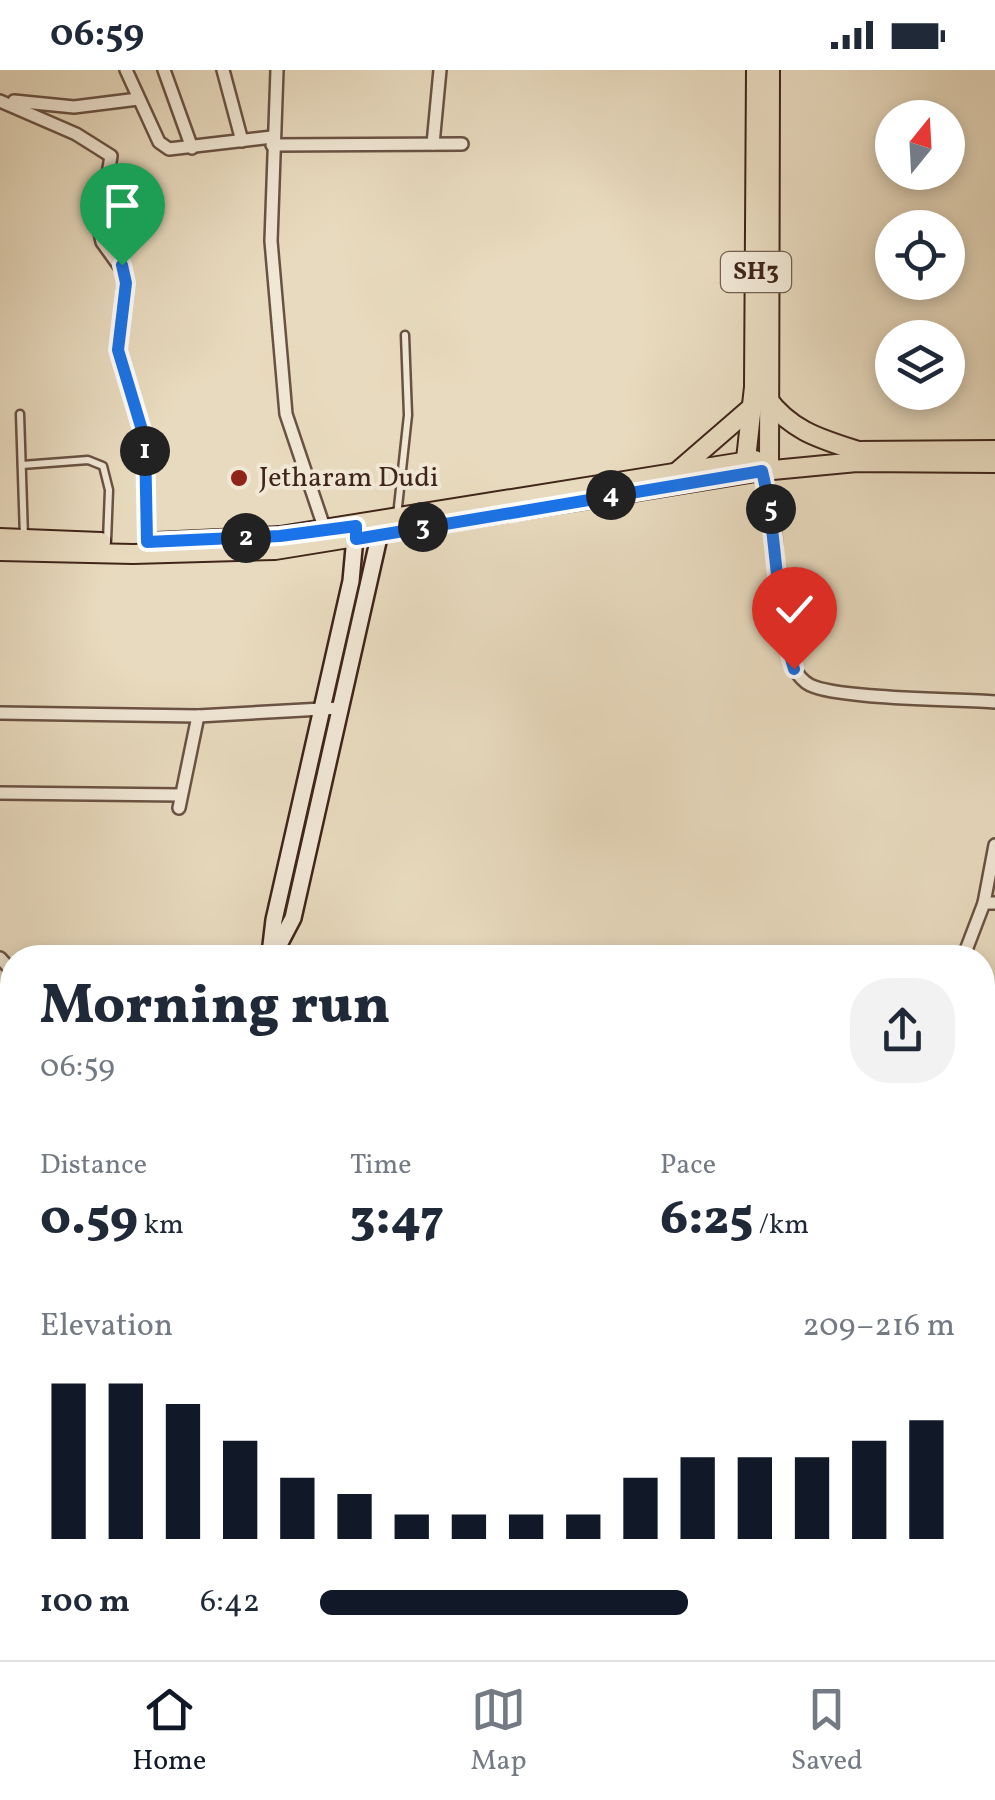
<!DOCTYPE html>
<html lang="en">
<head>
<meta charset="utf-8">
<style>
  body { margin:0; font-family:Vollkorn,serif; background:#f2f2f3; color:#1f2937; height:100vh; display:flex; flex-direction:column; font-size:38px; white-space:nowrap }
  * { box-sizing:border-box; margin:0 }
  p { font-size:32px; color:#747a83 }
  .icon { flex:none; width:55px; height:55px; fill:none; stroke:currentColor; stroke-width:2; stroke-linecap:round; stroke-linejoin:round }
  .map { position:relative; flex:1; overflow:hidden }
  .sheet { position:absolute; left:0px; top:875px; width:995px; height:715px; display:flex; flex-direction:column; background:#fff; border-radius:40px 40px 0 0; box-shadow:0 5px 15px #0003 }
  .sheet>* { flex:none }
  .needle { width:65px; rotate:18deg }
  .tools { position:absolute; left:875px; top:30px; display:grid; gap:20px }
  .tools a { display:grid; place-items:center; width:90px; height:90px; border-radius:50%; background:#fff; box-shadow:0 5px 15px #0003; font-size:50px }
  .pin { position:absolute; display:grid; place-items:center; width:85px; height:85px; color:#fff; margin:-102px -42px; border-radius:50% 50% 50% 0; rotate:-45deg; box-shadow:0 0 10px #0007 }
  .pin .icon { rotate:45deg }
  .km { position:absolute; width:50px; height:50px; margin:-25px; border-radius:50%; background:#222; color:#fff; font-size:28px; line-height:50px; text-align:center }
  .round { display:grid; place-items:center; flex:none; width:105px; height:105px; border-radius:40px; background:#f2f2f3 }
  .head { display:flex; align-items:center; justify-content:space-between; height:170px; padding:0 40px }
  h1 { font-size:55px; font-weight:800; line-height:75px }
  .metrics { display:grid; grid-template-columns:repeat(3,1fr); gap:15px; height:170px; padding:10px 40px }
  .metrics div { display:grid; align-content:center }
  .metrics b { font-size:50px; font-weight:800 }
  .metrics small { font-size:28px; font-weight:400 }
  .metrics p { font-size:28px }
  .chart { height:280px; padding:20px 40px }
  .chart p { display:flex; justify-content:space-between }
  .chart svg { width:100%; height:180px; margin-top:10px; stroke:#111827; stroke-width:6 }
  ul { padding:0 40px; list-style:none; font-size:32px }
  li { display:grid; grid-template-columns:160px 120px 1fr; align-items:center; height:75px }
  li i { height:25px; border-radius:12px; background:#111827 }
  .status { display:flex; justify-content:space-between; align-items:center; height:70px; padding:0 50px; background:#fff; direction:ltr }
  .status svg { height:28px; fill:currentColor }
  .menu { display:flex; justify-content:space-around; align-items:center; height:140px; border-top:2px solid #e0e1e3; background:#fff; font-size:28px; color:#747a83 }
  .menu a { display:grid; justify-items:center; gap:5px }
  .menu .selected { color:#111827 }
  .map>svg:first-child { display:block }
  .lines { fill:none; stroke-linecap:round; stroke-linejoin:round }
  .lane-casing { stroke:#6a5243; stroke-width:11 }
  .street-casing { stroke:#6a5243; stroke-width:16 }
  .secondary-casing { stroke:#40251a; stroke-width:20 }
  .primary-casing { stroke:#40251a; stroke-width:22 }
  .lane { stroke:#f0e7d5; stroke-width:6 }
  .street { stroke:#f0e7d5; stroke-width:11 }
  .secondary { stroke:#f0e7d5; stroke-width:15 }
  .primary { stroke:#e8dabe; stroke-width:18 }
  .route-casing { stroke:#fff; stroke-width:20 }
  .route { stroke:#1a73e8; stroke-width:12 }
  .poi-dot { fill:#8f2418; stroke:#f0e7d5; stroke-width:4 }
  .labels { text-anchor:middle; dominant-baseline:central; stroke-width:8; stroke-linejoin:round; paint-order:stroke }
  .shield { fill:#f0e7d5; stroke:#755f52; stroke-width:2.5 }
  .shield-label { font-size:25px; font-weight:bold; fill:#40251a }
  .poi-label { font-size:28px; fill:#40251a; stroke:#f0e7d5; text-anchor:start }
</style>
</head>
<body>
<div class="status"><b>06:59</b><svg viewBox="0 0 49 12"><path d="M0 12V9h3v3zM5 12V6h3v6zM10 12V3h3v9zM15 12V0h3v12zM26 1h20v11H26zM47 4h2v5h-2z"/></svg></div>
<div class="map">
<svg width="995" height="1590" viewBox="0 0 995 1590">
  <rect width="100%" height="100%" fill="#e8dabe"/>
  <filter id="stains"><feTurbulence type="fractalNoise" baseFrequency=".002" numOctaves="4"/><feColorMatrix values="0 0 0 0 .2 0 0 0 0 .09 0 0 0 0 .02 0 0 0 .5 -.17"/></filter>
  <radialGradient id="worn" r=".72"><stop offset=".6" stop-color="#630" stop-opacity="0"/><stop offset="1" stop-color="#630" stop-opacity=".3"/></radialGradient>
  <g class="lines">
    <g class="lane-casing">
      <g id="lane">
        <polyline points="20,344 24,467"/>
        <polyline points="22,395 88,390 103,396 109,420 107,471"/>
        <polyline points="397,446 408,345 405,265"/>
      </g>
    </g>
    <g class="street-casing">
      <g id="street">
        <polyline points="126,0 159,72 169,79 272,67"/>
        <polyline points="164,0 192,78"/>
        <polyline points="223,0 242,71"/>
        <polyline points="277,0 271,171 286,344 325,460"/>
        <polyline points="0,31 76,64 111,86 99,158 102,172 125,204 118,280 145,371 147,473"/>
        <polyline points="14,31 74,37 138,29"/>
        <polyline points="433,74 440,0"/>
        <polyline points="272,75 462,74"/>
        <path d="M762,401C766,418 771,436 774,454C779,492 772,595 810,615C838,629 957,629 995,632"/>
        <polyline points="0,643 198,646 340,638"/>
        <polyline points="0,723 181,725"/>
        <polyline points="179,738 198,646"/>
        <polyline points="984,833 995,775"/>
        <polyline points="0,888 12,901"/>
        <polyline points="963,888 984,833 995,833"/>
        <polyline points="982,922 995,929"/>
        <polyline points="982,1027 995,1036"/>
        <polyline points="0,1046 12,1052"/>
        <polyline points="982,1116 995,1122"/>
        <polyline points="982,1228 995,1229"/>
        <polyline points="982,1317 995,1321"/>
        <polyline points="982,1411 995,1410"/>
        <polyline points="594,1578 595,1590"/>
        <polyline points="329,1590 330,1578"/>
        <polyline points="401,1590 402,1578"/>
        <polyline points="441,1590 443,1578"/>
        <polyline points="500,1590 502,1578"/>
        <polyline points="573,1590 576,1578"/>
        <polyline points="840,1590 841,1578"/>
      </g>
    </g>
    <g class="secondary-casing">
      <g id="secondary">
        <polyline points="270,884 274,850 351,511 356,456"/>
        <polyline points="272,888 293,848 382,454"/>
        <polyline points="0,1066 12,1083"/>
        <polyline points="0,1523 12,1522"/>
        <polyline points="982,1559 995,1560"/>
        <polyline points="163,1590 163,1578"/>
      </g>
    </g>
    <g class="primary-casing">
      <g id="primary">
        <path d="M767,328C791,361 821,369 858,381"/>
        <polyline points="856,381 995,380"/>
        <polyline points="745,398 754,317 756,0"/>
        <polyline points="769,400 770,0"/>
        <polyline points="678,401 753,336"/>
        <polyline points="0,468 101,472"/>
        <polyline points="157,472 280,466 755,390"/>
        <polyline points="0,481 133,484 275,480 762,401 857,392 995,393"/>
      </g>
    </g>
    <use href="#lane" class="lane"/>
    <use href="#street" class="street"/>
    <use href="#secondary" class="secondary"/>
    <use href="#primary" class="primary"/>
  </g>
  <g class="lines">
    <g class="route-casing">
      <path id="route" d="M122,195L126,213L118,280L145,370L147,472L280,466L356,456V469L762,401C778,466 774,535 794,599"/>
    </g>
    <use href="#route" class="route"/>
  </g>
  <circle class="poi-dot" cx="239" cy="408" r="10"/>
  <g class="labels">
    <rect class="shield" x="721" y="182" width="70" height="40" rx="8"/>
    <g class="shield-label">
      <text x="756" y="202">SH3</text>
    </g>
    <g class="poi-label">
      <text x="259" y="408">Jetharam Dudi</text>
    </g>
  </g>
  <rect width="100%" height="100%" filter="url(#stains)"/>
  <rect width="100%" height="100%" fill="url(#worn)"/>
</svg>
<div class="tools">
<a><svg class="needle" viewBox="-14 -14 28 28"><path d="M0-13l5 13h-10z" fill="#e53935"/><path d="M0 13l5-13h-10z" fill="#747a83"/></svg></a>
<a><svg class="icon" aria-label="locate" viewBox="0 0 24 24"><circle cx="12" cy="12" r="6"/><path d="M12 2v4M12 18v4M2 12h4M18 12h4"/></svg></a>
<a><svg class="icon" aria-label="layers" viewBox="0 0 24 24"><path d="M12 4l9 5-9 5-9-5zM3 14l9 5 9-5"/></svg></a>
</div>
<div class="pin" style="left:122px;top:195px;background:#1e9e55"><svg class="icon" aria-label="arrive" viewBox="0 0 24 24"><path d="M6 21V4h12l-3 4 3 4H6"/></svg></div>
<div class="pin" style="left:794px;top:599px;background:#d93025"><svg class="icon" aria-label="check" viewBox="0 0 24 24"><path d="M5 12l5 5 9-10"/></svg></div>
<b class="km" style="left:145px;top:381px">1</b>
<b class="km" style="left:246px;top:468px">2</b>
<b class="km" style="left:423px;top:457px">3</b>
<b class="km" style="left:611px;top:425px">4</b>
<b class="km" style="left:771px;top:439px">5</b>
<section class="sheet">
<div class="head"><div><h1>Morning run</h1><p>06:59</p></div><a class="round"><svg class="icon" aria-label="share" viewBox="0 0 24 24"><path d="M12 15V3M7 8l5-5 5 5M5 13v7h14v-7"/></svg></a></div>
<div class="metrics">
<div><p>Distance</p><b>0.59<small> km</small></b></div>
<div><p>Time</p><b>3:47</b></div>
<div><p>Pace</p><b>6:25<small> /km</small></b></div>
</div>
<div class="chart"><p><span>Elevation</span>209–216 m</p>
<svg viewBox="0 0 160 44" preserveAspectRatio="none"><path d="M5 44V6M15 44V6M25 44V11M35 44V20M45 44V29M55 44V33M65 44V38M75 44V38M85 44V38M95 44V38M105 44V29M115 44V24M125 44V24M135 44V24M145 44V20M155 44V15"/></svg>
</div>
<ul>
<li><b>100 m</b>6:42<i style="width:58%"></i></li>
</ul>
</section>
</div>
<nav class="menu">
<a class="selected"><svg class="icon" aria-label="home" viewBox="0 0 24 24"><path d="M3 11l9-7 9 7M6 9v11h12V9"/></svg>Home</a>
<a><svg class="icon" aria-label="map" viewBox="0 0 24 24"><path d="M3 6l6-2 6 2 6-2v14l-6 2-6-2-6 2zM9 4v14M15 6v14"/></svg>Map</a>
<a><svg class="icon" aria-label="saved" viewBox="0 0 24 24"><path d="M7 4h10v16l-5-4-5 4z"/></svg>Saved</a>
</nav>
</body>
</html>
